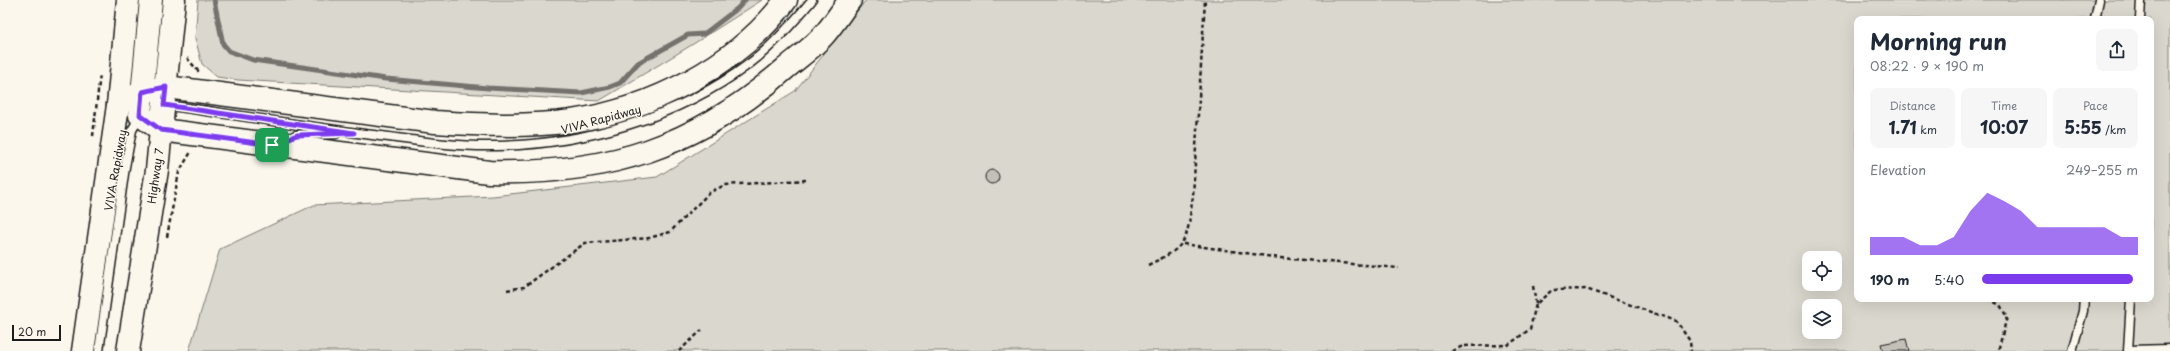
<!DOCTYPE html>
<html lang="en">
<head>
<meta charset="utf-8">
<style>
  body { margin:0; font-family:"Playpen Sans",sans-serif; background:#f6f6f7; color:#1f2937; height:100vh; display:flex; flex-direction:column; font-size:15px; white-space:nowrap }
  * { box-sizing:border-box; margin:0 }
  p { font-size:13px; color:#747a83 }
  .icon { flex:none; width:22px; height:22px; fill:none; stroke:currentColor; stroke-width:2; stroke-linecap:round; stroke-linejoin:round }
  .map { position:relative; flex:1; overflow:hidden }
  .panel { position:absolute; left:1854px; top:16px; width:300px; height:286px; display:flex; flex-direction:column; background:#fff; border-radius:8px; box-shadow:0 4px 16px #0002 }
  .panel>* { flex:none }
  .tools { position:absolute; left:1802px; top:251px; display:grid; gap:8px }
  .tools a { display:grid; place-items:center; width:40px; height:40px; border-radius:8px; background:#fff; box-shadow:0 4px 16px #0002; font-size:20px }
  .scale { position:absolute; left:12px; bottom:10px; width:49px; box-sizing:border-box; padding-left:4px; border:2px solid #1c1c1c; border-top:0; font-size:11px; line-height:14px; white-space:nowrap; color:#1c1c1c; -webkit-text-stroke:3px #fbf7ec; paint-order:stroke }
  .pin { position:absolute; display:grid; place-items:center; width:34px; height:34px; color:#fff; margin:-17px; border-radius:8px; box-shadow:0 2px 6px #0006 }
  .round { display:grid; place-items:center; flex:none; width:42px; height:42px; border-radius:8px; background:#f6f6f7 }
  .headline { display:flex; align-items:center; justify-content:space-between; height:68px; padding:0 16px }
  h1 { font-size:22px; font-weight:700; line-height:30px }
  .figures { display:grid; grid-template-columns:repeat(3,1fr); gap:6px; height:68px; padding:4px 16px }
  .figures div { display:grid; align-content:center; border-radius:8px; background:#f6f6f7; text-align:center }
  .figures b { font-size:17px; font-weight:700 }
  .figures small { font-size:11px; font-weight:400 }
  .figures p { font-size:11px }
  .chart { height:112px; padding:8px 16px }
  .chart p { display:flex; justify-content:space-between }
  .chart svg { width:100%; height:72px; margin-top:4px; fill:#7c3aed; opacity:.7 }
  ul { padding:0 16px; list-style:none; font-size:13px }
  li { display:grid; grid-template-columns:64px 48px 1fr; align-items:center; height:30px }
  li i { height:10px; border-radius:5px; background:#7c3aed }
  .map>svg:first-child { display:block }
  .green { fill:#dad7ce; stroke:#7b7a75; fill-rule:evenodd }
  .lines { fill:none; stroke-linecap:round; stroke-linejoin:round }
  .stream { stroke:#74726e; stroke-width:5 }
  .building { fill:#c3c0b8; stroke:#1c1c1c }
  .lane-casing { stroke:#1c1c1c; stroke-width:11 }
  .primary-casing { stroke:#1c1c1c; stroke-width:25 }
  .path { stroke:#1c1c1c; stroke-width:2.5; stroke-dasharray:4 3; stroke-linecap:butt }
  .lane { stroke:#fbf7ec; stroke-width:8 }
  .primary { stroke:#fbf7ec; stroke-width:22 }
  .route-casing { stroke:#fff; stroke-width:8 }
  .route { stroke:#7c3aed; stroke-width:5 }
  .labels { text-anchor:middle; dominant-baseline:central; stroke-width:3; stroke-linejoin:round; paint-order:stroke }
  .street-label { font-size:11px; fill:#1c1c1c; stroke:#fbf7ec }
</style>
</head>
<body>
<div class="map">
<svg width="2170" height="351" viewBox="0 0 2170 351">
  <rect width="100%" height="100%" fill="#fbf7ec"/>
  <filter id="ink" filterUnits="userSpaceOnUse"><feTurbulence type="fractalNoise" baseFrequency=".025" numOctaves="2"/><feDisplacementMap in="SourceGraphic" scale="8" xChannelSelector="R" yChannelSelector="G"/><feConvolveMatrix kernelMatrix="1 2 1 2 8 2 1 2 1" color-interpolation-filters="sRGB"/></filter>
  <g filter="url(#ink)">
    <g class="green">
      <polygon points="198,0 762,0 690,46 599,101 238,80 217,77 202,64 195,38"/>
      <path d="M866,0H2170V351H189L220,249L314,205L493,196L657,177L795,91ZM1857,19H2151V299H1857ZM1809,258H1835V284H1809ZM1809,306H1835V332H1809Z"/>
    </g>
    <g class="lines">
      <polyline class="stream" points="214,0 223,44 229,51 253,60 386,79 488,88 581,93 610,87 620,83 638,63 688,35 704,34 738,8 745,0"/>
    </g>
    <g class="building">
      <circle cx="992" cy="177" r="7"/>
      <polygon points="1906,339 1909,351 1883,351 1881,344"/>
    </g>
    <g class="lines">
      <g class="lane-casing">
        <g id="lane">
          <polyline points="2095,19 2099,0"/>
          <polyline points="2140,19 2141,0"/>
          <path d="M164,105C239,115 314,128 389,137C425,142 461,147 497,146C585,144 677,118 749,64C773,46 793,23 812,0"/>
          <polyline points="284,140 297,135 336,134"/>
          <polyline points="2129,350 2170,349"/>
          <polyline points="99,351 125,167 132,130 140,117"/>
          <polyline points="2072,351 2083,311 2084,299"/>
          <polyline points="2128,351 2131,299"/>
        </g>
      </g>
      <g class="primary-casing">
        <g id="primary">
          <path d="M151,0L140,115L161,130L489,172C608,175 696,147 786,68C798,58 812,48 823,36C833,25 841,12 850,0"/>
          <path d="M118,105L142,92L166,87L435,122C480,125 527,127 572,121C652,109 737,66 786,0"/>
          <polyline points="83,351 118,105 128,0"/>
          <polyline points="128,351 157,170 174,0"/>
        </g>
      </g>
      <g class="path">
        <polyline points="187,58 199,72"/>
        <polyline points="93,136 100,74"/>
        <polyline points="167,237 179,172 191,152"/>
        <polyline points="1183,244 1280,258 1399,268"/>
        <path d="M1148,265C1191,245 1186,240 1193,196L1205,0"/>
        <polyline points="1533,286 1536,304"/>
        <polyline points="507,290 524,287 585,243 649,238 670,232 710,192 725,185 806,180"/>
        <polyline points="1988,299 2000,305 2007,317 1998,351"/>
        <polyline points="679,351 702,330"/>
        <polyline points="1452,351 1463,346 1508,345 1530,329 1536,304 1552,290 1586,289 1676,321 1690,341 1691,351"/>
      </g>
      <use href="#lane" class="lane"/>
      <use href="#primary" class="primary"/>
    </g>
  </g>
  <g class="lines" filter="url(#ink)">
    <g class="route-casing">
      <polygon id="route" points="166,87 164,105 354,133 297,135 272,145 161,130 140,115 142,92"/>
    </g>
    <use href="#route" class="route"/>
  </g>
  <g class="labels">
    <g class="street-label">
      <text transform="translate(601 119) rotate(-15)">VIVA Rapidway</text>
      <text transform="translate(115 170) rotate(-80)">VIVA Rapidway</text>
      <text transform="translate(155 176) rotate(-82)">Highway 7</text>
    </g>
  </g>
</svg>
<div class="tools">
<a><svg class="icon" aria-label="locate" viewBox="0 0 24 24"><circle cx="12" cy="12" r="6"/><path d="M12 2v4M12 18v4M2 12h4M18 12h4"/></svg></a>
<a><svg class="icon" aria-label="layers" viewBox="0 0 24 24"><path d="M12 4l9 5-9 5-9-5zM3 14l9 5 9-5"/></svg></a>
</div>
<div class="scale">20 m</div>
<div class="pin" style="left:272px;top:145px;background:#1e9e55"><svg class="icon" aria-label="arrive" viewBox="0 0 24 24"><path d="M6 21V4h12l-3 4 3 4H6"/></svg></div>
<section class="panel">
<div class="headline"><div><h1>Morning run</h1><p>08:22 · 9 × 190 m</p></div><a class="round"><svg class="icon" aria-label="share" viewBox="0 0 24 24"><path d="M12 15V3M7 8l5-5 5 5M5 13v7h14v-7"/></svg></a></div>
<div class="figures">
<div><p>Distance</p><b>1.71<small> km</small></b></div>
<div><p>Time</p><b>10:07</b></div>
<div><p>Pace</p><b>5:55<small> /km</small></b></div>
</div>
<div class="chart"><p><span>Elevation</span>249–255 m</p>
<svg viewBox="0 0 160 44" preserveAspectRatio="none"><path d="M0 44V33L10 33L20 33L30 38L40 38L50 33L60 17L70 6L80 11L90 17L100 27L110 27L120 27L130 27L140 27L150 33L160 33V44z"/></svg>
</div>
<ul>
<li><b>190 m</b>5:40<i style="width:97%"></i></li>
</ul>
</section>
</div>
</body>
</html>
